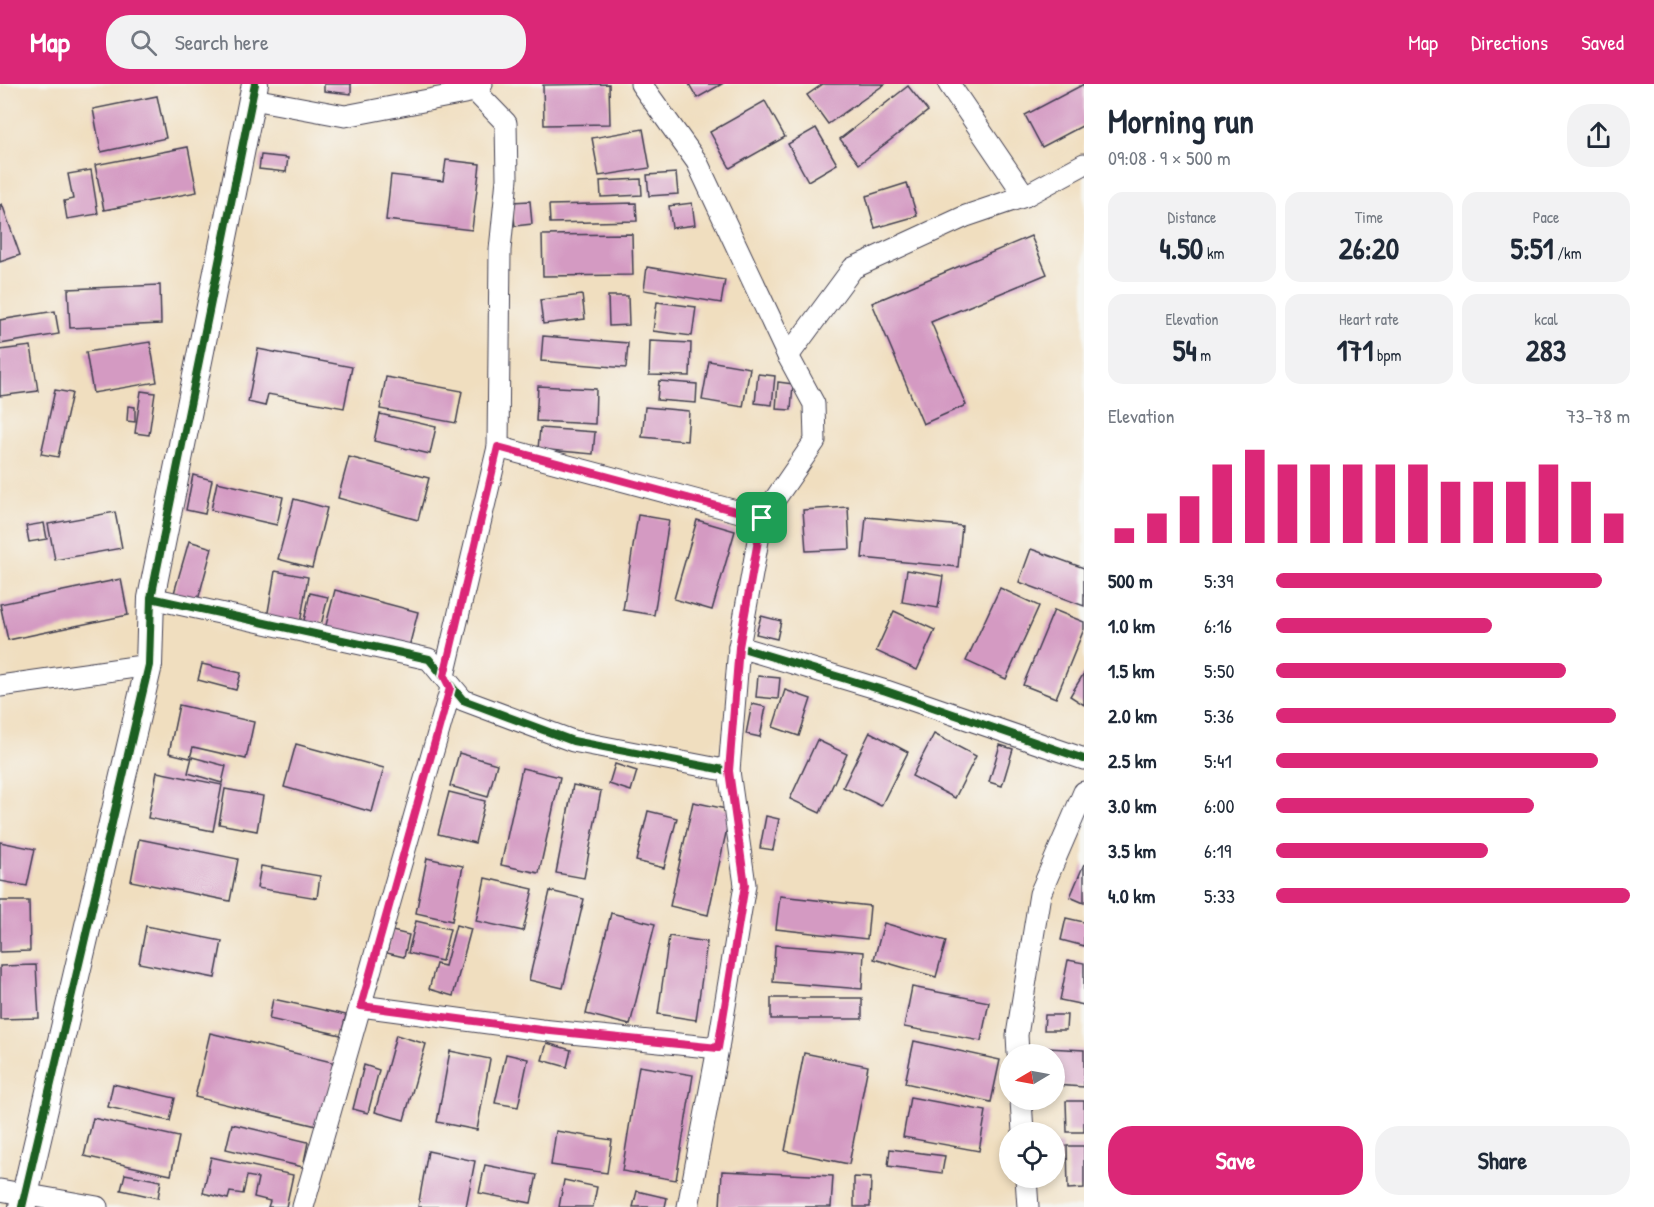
<!DOCTYPE html>
<html lang="en">
<head>
<meta charset="utf-8">
<style>
  body { margin:0; font-family:"Patrick Hand",sans-serif; background:#f2f2f3; color:#1f2937; height:100vh; display:flex; flex-direction:column; font-size:22px; white-space:nowrap }
  * { box-sizing:border-box; margin:0 }
  p { font-size:20px; color:#747a83 }
  .icon { flex:none; width:33px; height:33px; fill:none; stroke:currentColor; stroke-width:2; stroke-linecap:round; stroke-linejoin:round }
  .map { position:relative; flex:1; overflow:hidden }
  .drawer { display:flex; flex-direction:column; background:#fff; width:570px }
  .drawer>* { flex:none }
  .needle { width:39px; rotate:260deg }
  .tools { position:absolute; left:999px; top:960px; display:grid; gap:12px }
  .tools a { display:grid; place-items:center; width:66px; height:66px; border-radius:50%; background:#fff; box-shadow:0 3px 9px #0003; font-size:30px }
  .pin { position:absolute; display:grid; place-items:center; width:51px; height:51px; color:#fff; margin:-26px; border-radius:12px; box-shadow:0 3px 9px #0006 }
  .round { display:grid; place-items:center; flex:none; width:63px; height:63px; border-radius:24px; background:#f2f2f3 }
  .overview { display:flex; align-items:center; justify-content:space-between; height:102px; padding:0 24px }
  h1 { font-size:33px; font-weight:700; line-height:45px }
  .metrics { display:grid; grid-template-columns:repeat(3,1fr); gap:9px; height:102px; padding:6px 24px }
  .metrics div { display:grid; align-content:center; border-radius:15px; background:#f2f2f3; text-align:center }
  .metrics b { font-size:30px; font-weight:700 }
  .metrics small { font-size:16px; font-weight:400 }
  .metrics p { font-size:16px }
  .chart { height:168px; padding:12px 24px }
  .chart p { display:flex; justify-content:space-between }
  .chart svg { width:100%; height:108px; margin-top:6px; stroke:#db2777; stroke-width:6 }
  .cta { display:flex; gap:12px; margin-top:auto; padding:12px 24px }
  .cta a { flex:1; height:69px; border-radius:24px; background:#db2777; color:#fff; font-size:24px; font-weight:700; line-height:69px; text-align:center }
  .cta a+a { background:#f2f2f3; color:#1f2937 }
  ul { padding:0 24px; list-style:none; font-size:20px }
  li { display:grid; grid-template-columns:96px 72px 1fr; align-items:center; height:45px }
  li i { height:15px; border-radius:8px; background:#db2777 }
  header { display:flex; align-items:center; gap:36px; box-sizing:border-box; height:84px; padding:0 30px; background:#db2777; color:#fff }
  header strong { font-size:28px }
  nav { display:flex; gap:33px; margin-inline-start:auto; font-size:21px }
  .search { width:420px; height:54px; background:#f2f2f3; display:flex; align-items:center; gap:15px; box-sizing:border-box; padding:0 21px; border-radius:24px; color:#747a83; font-size:22px }
  main { display:flex; flex:1; min-height:0 }
  .map>svg:first-child { display:block }
  .building { fill:#d49ac2 }
  .lines { fill:none; stroke-linecap:round; stroke-linejoin:round }
  .minor-casing { stroke:#413e4f; stroke-width:23 }
  .tertiary-casing { stroke:#413e4f; stroke-width:28 }
  .minor { stroke:#fff; stroke-width:21 }
  .tertiary { stroke:#fff; stroke-width:26 }
  .cycleway-casing { stroke:#f6f6f2; stroke-width:11 }
  .cycleway { stroke:#1b5e20; stroke-width:8 }
  .route-casing { stroke:#fff; stroke-width:12 }
  .route { stroke:#db2777; stroke-width:8 }
</style>
</head>
<body>
<header>
<strong>Map</strong>
<div class="search"><svg class="icon" aria-label="search" viewBox="0 0 24 24"><circle cx="10" cy="10" r="6"/><path d="M15 15l6 6"/></svg>Search here</div>
<nav><a>Map</a><a>Directions</a><a>Saved</a></nav>
</header>
<main>
<div class="map">
<svg width="1084" height="1123" viewBox="0 0 1084 1123">
  <rect width="100%" height="100%" fill="#f6f6f2"/>
  <filter id="ink" filterUnits="userSpaceOnUse"><feTurbulence type="fractalNoise" baseFrequency=".0167" numOctaves="2"/><feDisplacementMap in="SourceGraphic" scale="12" xChannelSelector="R" yChannelSelector="G"/><feConvolveMatrix kernelMatrix="1 2 1 2 8 2 1 2 1" color-interpolation-filters="sRGB"/></filter>
  <filter id="wash" filterUnits="userSpaceOnUse"><feTurbulence type="fractalNoise" baseFrequency=".008" numOctaves="4" result="noise"/><feDisplacementMap in="SourceGraphic" scale="24" xChannelSelector="R" yChannelSelector="G"/><feGaussianBlur stdDeviation="1.35" result="paint"/><feColorMatrix in="noise" values="0 0 0 0 0 0 0 0 0 0 0 0 0 0 0 0 0 1.4 0 .05"/><feComposite in="paint" operator="in"/></filter>
  <g filter="url(#wash)">
    <rect width="100%" height="100%" fill="#f0debf"/>
    <g id="blocks">
      <g class="building">
        <polygon points="324,0 351,0 351,10 324,7"/>
        <polygon points="609,0 610,40 544,41 543,1"/>
        <polygon points="689,0 722,0 697,14"/>
        <polygon points="823,0 885,0 828,40 807,11"/>
        <polygon points="1084,0 1084,41 1042,63 1025,31"/>
        <polygon points="908,2 928,27 859,80 840,55"/>
        <polygon points="157,12 166,54 101,68 93,25"/>
        <polygon points="765,17 785,53 730,84 710,48"/>
        <polygon points="816,44 837,80 808,97 788,60"/>
        <polygon points="643,45 650,84 599,92 592,54"/>
        <polygon points="188,63 197,108 104,126 95,81"/>
        <polygon points="261,71 288,74 286,88 259,85"/>
        <polygon points="446,76 480,80 472,146 386,136 391,91 443,97"/>
        <polygon points="91,86 98,130 67,135 64,117 73,115 68,90"/>
        <polygon points="676,89 678,110 649,112 647,91"/>
        <polygon points="641,95 642,111 601,113 600,97"/>
        <polygon points="907,99 917,132 875,144 866,112"/>
        <polygon points="530,117 532,140 515,142 512,118"/>
        <polygon points="636,119 637,137 550,139 549,121"/>
        <polygon points="692,119 695,141 672,144 669,122"/>
        <polygon points="2,120 20,171 0,178 0,121"/>
        <polygon points="632,150 633,191 543,192 542,151"/>
        <polygon points="1031,152 1047,190 931,238 966,321 923,340 872,219"/>
        <polygon points="647,183 725,196 721,219 644,206"/>
        <polygon points="160,201 161,240 70,244 68,205"/>
        <polygon points="582,211 585,235 543,240 540,216"/>
        <polygon points="608,212 628,212 629,241 609,242"/>
        <polygon points="657,218 696,223 692,252 653,247"/>
        <polygon points="55,227 59,250 0,260 0,236"/>
        <polygon points="543,252 628,259 626,284 541,277"/>
        <polygon points="650,257 691,259 690,292 649,291"/>
        <polygon points="150,258 157,298 93,309 86,268"/>
        <polygon points="31,262 38,307 0,312 0,266"/>
        <polygon points="258,265 352,283 344,324 268,310 265,322 248,318"/>
        <polygon points="709,277 750,284 743,323 702,316"/>
        <polygon points="758,290 775,292 772,321 755,319"/>
        <polygon points="386,293 462,307 456,339 380,325"/>
        <polygon points="659,297 697,300 696,319 657,316"/>
        <polygon points="778,298 793,300 791,326 776,325"/>
        <polygon points="538,302 596,305 595,340 536,337"/>
        <polygon points="55,306 72,309 58,373 41,370"/>
        <polygon points="141,307 155,309 149,351 135,349"/>
        <polygon points="128,322 135,323 135,338 127,337"/>
        <polygon points="645,323 689,327 687,357 642,353"/>
        <polygon points="380,330 436,343 430,370 374,357"/>
        <polygon points="540,344 595,348 593,370 538,365"/>
        <polygon points="349,373 429,394 418,436 338,414"/>
        <polygon points="193,391 212,396 205,430 186,426"/>
        <polygon points="217,398 283,413 277,441 211,426"/>
        <polygon points="294,415 327,424 312,484 278,475"/>
        <polygon points="848,423 850,465 806,467 803,426"/>
        <polygon points="115,428 122,464 55,476 48,440"/>
        <polygon points="638,431 669,436 654,531 623,526"/>
        <polygon points="866,433 962,442 958,483 862,474"/>
        <polygon points="697,436 735,447 712,526 674,515"/>
        <polygon points="44,439 47,455 29,458 26,442"/>
        <polygon points="189,457 212,464 198,516 174,509"/>
        <polygon points="1031,465 1084,484 1084,522 1019,498"/>
        <polygon points="907,486 943,492 938,524 902,518"/>
        <polygon points="275,487 308,493 300,540 267,534"/>
        <polygon points="121,495 128,531 8,556 0,520"/>
        <polygon points="1000,504 1039,522 1006,595 966,577"/>
        <polygon points="335,506 418,528 408,567 325,545"/>
        <polygon points="310,509 328,513 320,545 303,541"/>
        <polygon points="1054,526 1084,538 1084,545 1056,614 1023,601"/>
        <polygon points="894,527 935,546 917,586 876,567"/>
        <polygon points="761,532 781,537 777,555 756,550"/>
        <polygon points="202,580 241,589 236,606 198,596"/>
        <polygon points="1084,589 1084,621 1070,612"/>
        <polygon points="758,592 780,594 778,615 756,613"/>
        <polygon points="785,606 811,615 799,652 773,643"/>
        <polygon points="752,620 766,623 760,653 746,650"/>
        <polygon points="179,621 254,638 246,675 193,663 190,674 169,669"/>
        <polygon points="870,648 908,668 881,722 843,703"/>
        <polygon points="934,650 976,672 955,714 912,692"/>
        <polygon points="817,656 847,670 820,729 790,715"/>
        <polygon points="296,660 384,684 372,728 284,703"/>
        <polygon points="1000,661 1013,665 1002,702 989,698"/>
        <polygon points="459,669 497,680 488,713 450,702"/>
        <polygon points="192,673 226,682 222,699 188,689"/>
        <polygon points="615,680 637,687 631,707 609,700"/>
        <polygon points="522,684 560,693 539,789 501,781"/>
        <polygon points="157,688 222,701 213,747 148,734"/>
        <polygon points="573,701 601,707 584,794 556,789"/>
        <polygon points="225,705 263,712 257,747 219,740"/>
        <polygon points="449,708 485,717 475,759 438,750"/>
        <polygon points="693,718 731,726 708,831 670,822"/>
        <polygon points="648,727 677,734 664,784 636,777"/>
        <polygon points="766,732 779,735 773,766 760,764"/>
        <polygon points="139,755 238,775 230,817 131,797"/>
        <polygon points="0,758 35,765 27,802 0,797"/>
        <polygon points="427,774 463,782 452,837 416,829"/>
        <polygon points="1084,780 1084,819 1070,813"/>
        <polygon points="261,782 320,792 317,814 257,804"/>
        <polygon points="485,794 533,805 523,847 476,837"/>
        <polygon points="550,807 584,815 563,904 529,896"/>
        <polygon points="780,812 870,822 867,855 776,845"/>
        <polygon points="0,817 29,817 30,867 0,868"/>
        <polygon points="611,829 655,840 630,941 586,930"/>
        <polygon points="1066,834 1084,838 1084,862 1061,856"/>
        <polygon points="416,837 450,845 442,877 408,869"/>
        <polygon points="884,839 946,857 936,893 874,875"/>
        <polygon points="456,841 471,845 453,912 429,905 436,880 445,882"/>
        <polygon points="146,842 222,857 215,894 139,879"/>
        <polygon points="392,847 409,851 404,873 387,869"/>
        <polygon points="669,852 707,858 696,936 658,930"/>
        <polygon points="775,861 864,868 862,905 773,898"/>
        <polygon points="1068,876 1084,879 1084,921 1060,916"/>
        <polygon points="36,881 39,934 0,935 0,882"/>
        <polygon points="912,903 989,918 981,957 904,943"/>
        <rect x="771" y="914" width="91" height="21"/>
        <polygon points="273,915 346,931 341,951 269,935"/>
        <polygon points="1045,931 1067,931 1066,946 1044,946"/>
        <polygon points="210,949 336,979 321,1043 195,1013"/>
        <polygon points="396,951 426,960 404,1036 375,1028"/>
        <polygon points="914,957 1000,976 991,1018 905,999"/>
        <polygon points="547,959 571,966 567,983 542,976"/>
        <polygon points="1047,964 1084,966 1084,1003 1054,1001 1054,970 1047,970"/>
        <polygon points="450,967 490,975 477,1046 437,1038"/>
        <polygon points="804,969 868,982 849,1080 785,1067"/>
        <polygon points="506,970 528,975 518,1023 495,1019"/>
        <polygon points="364,981 379,986 368,1029 353,1025"/>
        <polygon points="639,982 693,991 676,1096 622,1087"/>
        <polygon points="113,1000 175,1014 170,1037 108,1023"/>
        <polygon points="910,1013 986,1027 979,1067 903,1053"/>
        <polygon points="1066,1017 1084,1017 1084,1048 1067,1048"/>
        <polygon points="93,1034 179,1053 171,1091 84,1072"/>
        <polygon points="232,1040 308,1058 303,1083 226,1065"/>
        <polygon points="556,1047 612,1056 607,1089 551,1081"/>
        <rect x="1054" y="1060" width="8" height="18"/>
        <polygon points="1067,1062 1084,1062 1084,1104 1068,1105"/>
        <polygon points="890,1065 945,1072 942,1089 888,1082"/>
        <polygon points="428,1067 475,1077 466,1123 418,1123"/>
        <polygon points="211,1073 293,1091 286,1123 268,1123 270,1117 254,1113 258,1094 247,1092 243,1110 230,1108 228,1115 203,1109"/>
        <polygon points="485,1081 537,1091 531,1119 479,1109"/>
        <polygon points="722,1087 833,1092 831,1123 720,1123"/>
        <polygon points="125,1090 161,1097 158,1114 121,1106"/>
        <polygon points="854,1093 871,1094 870,1123 854,1123"/>
        <polygon points="564,1096 597,1103 593,1123 559,1123"/>
        <polygon points="637,1107 667,1114 665,1123 633,1123"/>
      </g>
    </g>
  </g>
  <g filter="url(#ink)">
    <use href="#blocks" fill-opacity="0" stroke="#413e4f" stroke-width="1.5"/>
    <g class="lines">
      <g class="minor-casing">
        <g id="minor">
          <polyline points="641,0 697,78 788,272 814,320 815,357 762,434 739,563"/>
          <polyline points="949,0 1025,112"/>
          <polyline points="253,15 345,32 475,7 482,0"/>
          <polyline points="788,272 853,184 966,132 1025,112 1084,80"/>
          <polyline points="498,363 762,434"/>
          <polyline points="151,514 429,575 463,616 573,657 729,687 739,563 886,607 1084,675"/>
          <polyline points="444,592 498,363 500,166 507,95 506,39 475,7"/>
          <polyline points="0,602 149,581"/>
          <polyline points="361,922 541,946 718,964"/>
          <polyline points="1018,970 1017,951 1040,810 1084,708"/>
          <polyline points="1021,1016 1023,1048"/>
          <polyline points="1026,1094 1028,1123"/>
          <polyline points="0,1106 97,1123"/>
          <polyline points="303,1123 451,604"/>
          <polyline points="688,1123 718,964 745,801 729,687"/>
        </g>
      </g>
      <g class="tertiary-casing">
        <polyline id="tertiary" points="22,1123 149,581 151,514 255,0"/>
      </g>
      <use href="#minor" class="minor"/>
      <use href="#tertiary" class="tertiary"/>
      <g class="cycleway-casing">
        <g id="cycleway">
          <polyline points="151,514 429,575 463,616 573,657 729,687 739,563 886,607 1084,675"/>
          <polyline points="22,1123 149,581 151,514 255,0"/>
        </g>
      </g>
      <use href="#cycleway" class="cycleway"/>
    </g>
  </g>
  <g class="lines" filter="url(#ink)">
    <g class="route-casing">
      <polygon id="route" points="498,363 762,434 739,563 729,687 745,801 718,964 541,946 361,922 450,604 444,592"/>
    </g>
    <use href="#route" class="route"/>
  </g>
</svg>
<div class="tools">
<a><svg class="needle" viewBox="-14 -14 28 28"><path d="M0-13l5 13h-10z" fill="#e53935"/><path d="M0 13l5-13h-10z" fill="#747a83"/></svg></a>
<a><svg class="icon" aria-label="locate" viewBox="0 0 24 24"><circle cx="12" cy="12" r="6"/><path d="M12 2v4M12 18v4M2 12h4M18 12h4"/></svg></a>
</div>
<div class="pin" style="left:762px;top:434px;background:#1e9e55"><svg class="icon" aria-label="arrive" viewBox="0 0 24 24"><path d="M6 21V4h12l-3 4 3 4H6"/></svg></div>
</div>
<section class="drawer">
<div class="overview"><div><h1>Morning run</h1><p>09:08 · 9 × 500 m</p></div><a class="round"><svg class="icon" aria-label="share" viewBox="0 0 24 24"><path d="M12 15V3M7 8l5-5 5 5M5 13v7h14v-7"/></svg></a></div>
<div class="metrics">
<div><p>Distance</p><b>4.50<small> km</small></b></div>
<div><p>Time</p><b>26:20</b></div>
<div><p>Pace</p><b>5:51<small> /km</small></b></div>
</div>
<div class="metrics">
<div><p>Elevation</p><b>54<small> m</small></b></div>
<div><p>Heart rate</p><b>171<small> bpm</small></b></div>
<div><p>kcal</p><b>283</b></div>
</div>
<div class="chart"><p><span>Elevation</span>73–78 m</p>
<svg viewBox="0 0 160 44" preserveAspectRatio="none"><path d="M5 44V38M15 44V32M25 44V25M35 44V12M45 44V6M55 44V12M65 44V12M75 44V12M85 44V12M95 44V12M105 44V19M115 44V19M125 44V19M135 44V12M145 44V19M155 44V32"/></svg>
</div>
<ul>
<li><b>500 m</b>5:39<i style="width:92%"></i></li>
<li><b>1.0 km</b>6:16<i style="width:61%"></i></li>
<li><b>1.5 km</b>5:50<i style="width:82%"></i></li>
<li><b>2.0 km</b>5:36<i style="width:96%"></i></li>
<li><b>2.5 km</b>5:41<i style="width:91%"></i></li>
<li><b>3.0 km</b>6:00<i style="width:73%"></i></li>
<li><b>3.5 km</b>6:19<i style="width:60%"></i></li>
<li><b>4.0 km</b>5:33<i style="width:100%"></i></li>
</ul>
<div class="cta"><a>Save</a><a>Share</a></div>
</section>
</main>
</body>
</html>
